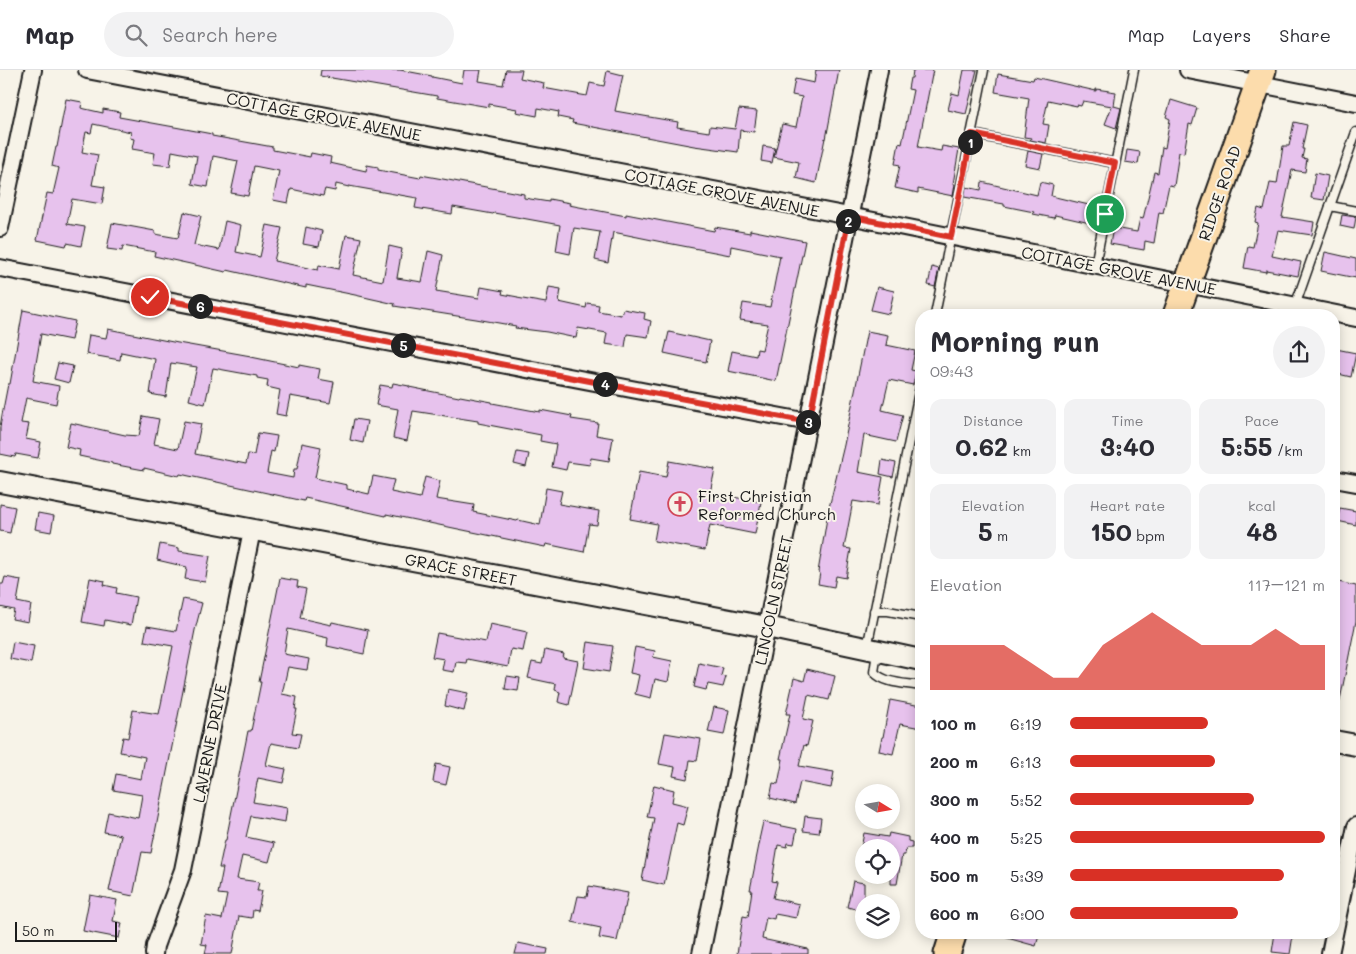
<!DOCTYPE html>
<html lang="en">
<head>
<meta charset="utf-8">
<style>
  body { margin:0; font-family:Mali,sans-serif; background:#f2f2f3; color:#2b2b33; height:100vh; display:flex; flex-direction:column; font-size:19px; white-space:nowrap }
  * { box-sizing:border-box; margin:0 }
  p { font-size:16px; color:#7c7c81 }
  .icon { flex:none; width:28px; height:28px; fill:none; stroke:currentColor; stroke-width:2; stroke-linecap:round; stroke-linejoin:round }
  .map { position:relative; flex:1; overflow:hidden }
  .sheet { position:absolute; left:915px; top:239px; width:425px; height:630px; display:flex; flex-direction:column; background:#fff; border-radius:20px; box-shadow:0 2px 12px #0003 }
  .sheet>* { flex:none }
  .needle { width:32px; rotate:101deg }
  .buttons { position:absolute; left:855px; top:714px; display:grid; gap:10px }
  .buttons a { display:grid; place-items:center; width:45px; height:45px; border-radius:50%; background:#fff; box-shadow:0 2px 12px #0003; font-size:25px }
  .scale { position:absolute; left:15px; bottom:12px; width:102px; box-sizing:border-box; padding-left:5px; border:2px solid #1c1c1c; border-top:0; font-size:14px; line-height:18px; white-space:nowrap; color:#1c1c1c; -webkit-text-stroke:4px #f7f3e8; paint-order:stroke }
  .pin { position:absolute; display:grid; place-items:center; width:42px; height:42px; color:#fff; margin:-21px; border:2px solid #fff; border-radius:50%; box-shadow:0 1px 5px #0007 }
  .km { position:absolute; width:25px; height:25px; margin:-12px; border-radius:50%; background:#222; color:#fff; font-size:14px; line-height:25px; text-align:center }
  .round { display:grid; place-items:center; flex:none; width:52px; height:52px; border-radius:26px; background:#f2f2f3 }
  .overview { display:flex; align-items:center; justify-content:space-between; height:85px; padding:0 15px }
  h1 { font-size:28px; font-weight:800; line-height:38px }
  .metrics { display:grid; grid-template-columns:repeat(3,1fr); gap:8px; height:85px; padding:5px 15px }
  .metrics div { display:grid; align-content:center; border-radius:12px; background:#f2f2f3; text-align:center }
  .metrics b { font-size:25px; font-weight:800 }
  .metrics small { font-size:14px; font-weight:400 }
  .metrics p { font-size:14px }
  .chart { height:140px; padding:10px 15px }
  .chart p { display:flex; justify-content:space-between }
  .chart svg { width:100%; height:90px; margin-top:5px; fill:#d93025; opacity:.7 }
  ul { padding:0 15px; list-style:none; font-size:16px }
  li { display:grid; grid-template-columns:80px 60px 1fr; align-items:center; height:38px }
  li i { height:12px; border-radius:6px; background:#d93025 }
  header { display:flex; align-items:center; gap:30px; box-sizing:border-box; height:70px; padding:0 25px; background:#fff; border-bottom:1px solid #e1e1e2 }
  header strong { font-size:24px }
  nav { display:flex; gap:28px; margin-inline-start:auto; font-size:18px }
  .search { width:350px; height:45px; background:#f2f2f3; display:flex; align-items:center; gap:12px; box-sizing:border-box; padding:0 18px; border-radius:28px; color:#7c7c81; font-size:19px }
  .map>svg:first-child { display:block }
  .building { fill:#e7c2ed; stroke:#1c1c1c }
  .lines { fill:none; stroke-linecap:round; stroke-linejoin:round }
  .service-casing { stroke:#1c1c1c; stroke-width:11 }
  .minor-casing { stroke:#1c1c1c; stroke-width:20 }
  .tertiary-casing { stroke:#1c1c1c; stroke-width:24 }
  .primary-casing { stroke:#1c1c1c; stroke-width:29 }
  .service { stroke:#f7f3e8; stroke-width:8 }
  .minor { stroke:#f7f3e8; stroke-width:16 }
  .tertiary { stroke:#f7f3e8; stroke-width:20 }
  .primary { stroke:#fcdcac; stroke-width:25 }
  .route-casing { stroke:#fff; stroke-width:10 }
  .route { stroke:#d93025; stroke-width:6 }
  .labels { text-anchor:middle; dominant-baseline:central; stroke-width:4; stroke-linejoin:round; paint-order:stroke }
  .street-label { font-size:16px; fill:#1c1c1c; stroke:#f7f3e8 }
  .poi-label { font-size:16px; fill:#1c1c1c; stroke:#f7f3e8; text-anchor:start }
</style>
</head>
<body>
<header>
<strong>Map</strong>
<div class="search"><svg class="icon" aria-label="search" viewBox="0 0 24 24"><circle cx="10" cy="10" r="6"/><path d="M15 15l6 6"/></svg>Search here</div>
<nav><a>Map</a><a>Layers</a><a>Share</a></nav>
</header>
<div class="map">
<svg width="1356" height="884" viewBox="0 0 1356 884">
  <rect width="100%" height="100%" fill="#f7f3e8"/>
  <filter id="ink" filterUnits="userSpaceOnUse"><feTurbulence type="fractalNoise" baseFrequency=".02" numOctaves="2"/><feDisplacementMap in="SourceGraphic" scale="10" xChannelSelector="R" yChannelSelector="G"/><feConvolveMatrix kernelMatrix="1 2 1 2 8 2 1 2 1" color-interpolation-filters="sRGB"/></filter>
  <g filter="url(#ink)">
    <g class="building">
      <polygon points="321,0 400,0 432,6 432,7 462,13 464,0 481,0 479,11 503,15 506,0 522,0 520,8 544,13 543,18 587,26 590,13 604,16 607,1 623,5 615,41 678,52 677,57 709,62 710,56 735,59 739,39 757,41 754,62 740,60 738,82 694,76 572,53 573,50 558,47 559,42 538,38 537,46 516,42 517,39 489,34 489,37 437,28 437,26 320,6"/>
      <polygon points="816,0 839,0 826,69 825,68 816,113 796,108 799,92 774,87 782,54 796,57 802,27 792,25 795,9 814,13"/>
      <polygon points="913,0 933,0 918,77 941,81 942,76 959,79 953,114 955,114 953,126 918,119 918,123 895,118 900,95 895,94 899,73 902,74 913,20 908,19 910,8 912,8"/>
      <polygon points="964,0 977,0 966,44 948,40 952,23 959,25"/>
      <polygon points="998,4 1033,10 1034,7 1096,21 1096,19 1116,22 1114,36 1121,38 1116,58 1105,54 1112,36 1083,31 1081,36 1077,35 1077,36 1048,30 1043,54 1049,55 1046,73 1030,70 1031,68 1024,67 1029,28 995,22"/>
      <polygon points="66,29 82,32 81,38 103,43 103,39 120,42 119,47 180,58 212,64 212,66 273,77 273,80 310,87 311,83 331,87 330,93 366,101 367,95 378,97 378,100 420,108 421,105 524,124 524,128 549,132 549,129 570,133 569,135 626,146 626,144 714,161 715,157 750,163 750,160 805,171 776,311 728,301 732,281 756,286 757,279 762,280 768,254 740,250 743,233 770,237 780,186 731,176 730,185 662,172 613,162 608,193 595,190 600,162 574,158 570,184 556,181 560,155 494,143 493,144 453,137 452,144 415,138 417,128 349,116 349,117 336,114 335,121 325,119 323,126 291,119 288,133 273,130 279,101 254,96 248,126 231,123 238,91 213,86 208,117 192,114 197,86 172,81 170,96 153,94 155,83 132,79 134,69 130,68 131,62 93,54 91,63 86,62 82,82 98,85 92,115 105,117 102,134 72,129 67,154 85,157 81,176 67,173 66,176 37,170 47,123 53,124 59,98 52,96 56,77 57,77"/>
      <polygon points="1171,30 1197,38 1192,55 1189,54 1184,83 1179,82 1174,116 1169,115 1163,143 1159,142 1154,173 1145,171 1144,180 1110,174 1113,158 1137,162 1140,148 1143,149 1154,102 1158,103 1162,77 1165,78 1170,49 1166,47"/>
      <polygon points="1294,52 1307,55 1302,79 1304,79 1302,88 1307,89 1305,102 1292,100 1282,147 1314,152 1312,165 1278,160 1272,186 1301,192 1298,206 1266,200 1266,202 1244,198 1248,176 1253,177 1258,153 1255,152 1258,138 1264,140 1270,113 1277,114 1283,76 1289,76"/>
      <polygon points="763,76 775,78 772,93 761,91"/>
      <polygon points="1127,80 1140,82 1138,94 1125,92"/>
      <polygon points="1028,81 1043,84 1040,98 1025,95"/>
      <polygon points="1315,103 1328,106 1324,130 1311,128"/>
      <polygon points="982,112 1037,125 1040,112 1053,115 1051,126 1093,136 1090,153 1055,145 1054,148 1033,144 1034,142 1004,136 1004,134 964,127 966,117 981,120"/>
      <polygon points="184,142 201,146 194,175 219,180 225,151 241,155 236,182 260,187 267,155 282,158 274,191 318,200 319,195 339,199 346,165 361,168 353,205 383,211 389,176 402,179 397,208 422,212 428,181 443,185 436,221 479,228 481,217 503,221 502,224 518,227 517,228 546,233 549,217 561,219 559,232 586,238 587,233 599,235 598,241 621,245 623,239 645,243 644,249 651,251 648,267 627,264 625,277 605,274 607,263 578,258 576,268 547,262 515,258 516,256 476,249 394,236 395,234 355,225 306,215 306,218 227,200 226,202 195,195 154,186 155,182 123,176 122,181 107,179 112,153 155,161 155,164 178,168"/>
      <polygon points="1342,145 1356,147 1354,159 1340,156"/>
      <polygon points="306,157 322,161 319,177 303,174"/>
      <polygon points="1325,182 1356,189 1356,208 1321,201"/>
      <polygon points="932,197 939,199 935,217 928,215"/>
      <polygon points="877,217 894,221 889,244 871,240"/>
      <polygon points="23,240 75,251 71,270 41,264 33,311 59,316 56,334 26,328 21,353 29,354 26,369 41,372 38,388 16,384 15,387 0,384 0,357 2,345 8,314 10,314"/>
      <polygon points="108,259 178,273 251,286 251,287 299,297 299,295 320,299 318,309 334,312 330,333 290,326 286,346 276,344 280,320 267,317 268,310 257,308 257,306 213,298 205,334 189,330 197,297 171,293 166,327 150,324 155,289 121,282 120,290 86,284 89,265 106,268"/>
      <polygon points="867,261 888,265 886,275 915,281 911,300 916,301 913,315 889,310 882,340 903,345 896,372 864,365 858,402 883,407 878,435 853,431 844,478 851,479 846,508 836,506 834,517 818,514 820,503 818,502 828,442 844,375"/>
      <polygon points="669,262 710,271 706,292 664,283"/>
      <polygon points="1336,279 1356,283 1351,307 1334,303 1334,283 1335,283"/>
      <polygon points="58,293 73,296 69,313 54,309"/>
      <polygon points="393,313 409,316 409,317 459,327 460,326 492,332 492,333 540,342 540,340 572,346 571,349 598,353 596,365 613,368 609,391 591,388 590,395 568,392 566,400 552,397 556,374 540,371 541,365 478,353 478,351 413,341 407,371 393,368 398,339 376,335 380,315 392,317"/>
      <polygon points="143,346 159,349 154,374 178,379 184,351 201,354 195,384 246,394 248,384 254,385 258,363 277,366 274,382 271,381 267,403 293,408 294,399 297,399 302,373 321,377 315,408 347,415 347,419 369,424 373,406 394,410 391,422 420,428 425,407 440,411 436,429 474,435 473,442 517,451 518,450 540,455 546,418 562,421 559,434 599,441 597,455 589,454 584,482 546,474 545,477 386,444 386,446 305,428 304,431 180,404 179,406 144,398 144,400 112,394 112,393 79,386 80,380 66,377 71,353 125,365 139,366"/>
      <polygon points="354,349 367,351 363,373 350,370"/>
      <polygon points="517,382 529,384 526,397 514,394"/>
      <polygon points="882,390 896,393 893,407 880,404"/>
      <polygon points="669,391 715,399 710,423 761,432 755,464 710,455 705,480 654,471 657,454 630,449 639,402 666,407"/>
      <polygon points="0,434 15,437 10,463 0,461"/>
      <polygon points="1340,438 1356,441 1356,455 1337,451"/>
      <polygon points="38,443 54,446 51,462 35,459"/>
      <polygon points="160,474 179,478 179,481 210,486 205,512 185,509 187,497 157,490"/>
      <polygon points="5,507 21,510 17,532 31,535 28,552 12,549 14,540 0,537 0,514 3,514"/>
      <polygon points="90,508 105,511 104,515 117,518 116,523 136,527 131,555 105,550 104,556 82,552"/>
      <polygon points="280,508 298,511 297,517 306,519 300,548 331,555 332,552 368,560 364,584 327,576 328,568 288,559 284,584 309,589 307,600 288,597 282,624 297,627 295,639 297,639 292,663 301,664 298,678 271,673 266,695 286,699 283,713 258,708 253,732 287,738 285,752 251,746 246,767 274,773 269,792 242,786 237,809 259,812 257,821 262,821 258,841 253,840 252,848 239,846 232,884 205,884 207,875 201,874 206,846 222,849 227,825 218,824 223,798 219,798 225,770 226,770 248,661 251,661 261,612 259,612"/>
      <polygon points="1334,511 1356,516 1356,551 1339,635 1334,635"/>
      <polygon points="183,529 202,533 195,560 151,783 142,782 133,826 109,821 121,765 104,762 108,742 138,748 142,725 113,720 116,704 141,709 145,687 120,682 123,667 128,668 133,640 159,644 173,576 144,571 147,556 176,561"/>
      <polygon points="490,554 527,562 523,581 511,579 508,597 467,589 466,593 456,592 454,602 442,600 444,589 432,587 437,563 486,572"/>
      <polygon points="13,572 34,576 31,593 10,589"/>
      <polygon points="588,572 613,576 609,602 584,598"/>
      <polygon points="635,577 655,581 653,587 672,591 668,612 655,609 651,628 635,624 639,605 630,603"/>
      <polygon points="545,580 564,584 563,588 578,591 569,635 558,632 560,622 555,620 556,614 528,608 532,592 542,594"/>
      <polygon points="699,593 723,598 721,606 726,607 723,617 708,614 706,620 694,617"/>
      <polygon points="807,599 835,606 829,630 808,625 803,649 813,651 807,676 804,675 799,696 834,702 831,718 800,712 795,734 770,728 773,713 778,714 783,689 780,689 790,644 786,644 794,608 804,611"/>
      <polygon points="507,606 520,608 518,621 505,619"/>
      <polygon points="448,619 468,623 464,641 445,636"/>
      <polygon points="890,630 921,636 921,658 900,654 893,684 879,681 882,667 883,667"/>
      <polygon points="714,637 729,640 724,665 708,662"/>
      <polygon points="665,663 701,669 697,691 690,690 687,709 673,706 675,697 659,694"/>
      <polygon points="436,694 450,697 446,715 433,712"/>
      <polygon points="654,715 674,720 672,732 688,736 683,755 677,753 664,815 642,810 654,748 647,747"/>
      <polygon points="805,746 821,748 819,763 803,761"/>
      <polygon points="763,752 797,759 794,774 788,773 787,777 778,775 772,811 777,812 773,828 799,834 796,848 775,844 774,849 766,847 762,869 808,879 808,884 737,884 743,846 748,847 752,820 750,820 760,770 759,770"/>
      <polygon points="864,763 888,767 889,763 908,767 908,771 912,772 912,778 906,778 905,785 902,785 897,814 891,814 891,778 861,778"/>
      <polygon points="853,811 864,813 864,841 847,837"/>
      <polygon points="589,816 628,823 625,838 624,838 617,871 599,868 601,858 572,852 578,826 587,827"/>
      <polygon points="90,825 117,830 113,851 122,853 119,868 83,861"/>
      <polygon points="1001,862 1040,862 1036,876 1000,866"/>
      <polygon points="1275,863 1293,865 1290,884 1272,882"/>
      <polygon points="518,873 548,879 547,884 515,884"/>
    </g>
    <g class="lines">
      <g class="service-casing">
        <g id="service">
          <polyline points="972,64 1115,93"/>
          <polyline points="1330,136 1356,141"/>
          <polyline points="1095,195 1134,0"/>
          <polyline points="935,245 984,0"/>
          <polyline points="1296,245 1295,236 1356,62"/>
          <polyline points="874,541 888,541 921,547"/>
          <polyline points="867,578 921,312"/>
          <path d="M877,583L874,602C885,614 906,613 921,616"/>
        </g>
      </g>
      <g class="minor-casing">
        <g id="minor">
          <polyline points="87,0 849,146 1356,248"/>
          <polyline points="1188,0 1356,33"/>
          <polyline points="0,158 33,0"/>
          <polyline points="0,198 647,322 809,352"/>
          <polyline points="1334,409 1356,413"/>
          <polyline points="154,884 155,876 183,800 252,460"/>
          <polyline points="701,884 879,0"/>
          <polyline points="1330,884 1356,756"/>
        </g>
      </g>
      <g class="tertiary-casing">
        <g id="tertiary">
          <polyline points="0,412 767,557 921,590"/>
          <polyline points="1334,671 1356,675"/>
        </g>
      </g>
      <g class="primary-casing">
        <g id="primary">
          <polyline points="1176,245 1263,0"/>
          <polyline points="947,884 954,862"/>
        </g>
      </g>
      <use href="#service" class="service"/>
      <use href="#minor" class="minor"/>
      <use href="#tertiary" class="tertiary"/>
      <use href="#primary" class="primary"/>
    </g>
  </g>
  <g class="lines" filter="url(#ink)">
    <g class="route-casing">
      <polyline id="route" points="150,227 647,322 809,352 849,146 951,167 972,64 1115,93 1105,144"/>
    </g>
    <use href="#route" class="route"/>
  </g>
  <defs>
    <g id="church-ring" transform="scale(1.25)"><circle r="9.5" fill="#f7f3e8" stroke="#d1495b" stroke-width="1.5"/><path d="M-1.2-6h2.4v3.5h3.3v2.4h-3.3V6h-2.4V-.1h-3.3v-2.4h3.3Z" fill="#d1495b"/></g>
  </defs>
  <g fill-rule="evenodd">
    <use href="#church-ring" x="680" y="434"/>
  </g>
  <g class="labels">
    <g class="street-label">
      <text transform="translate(324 46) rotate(11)">COTTAGE GROVE AVENUE</text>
      <text transform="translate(722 122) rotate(11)">COTTAGE GROVE AVENUE</text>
      <text transform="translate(1219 123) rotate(-71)">RIDGE ROAD</text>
      <text transform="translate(1119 200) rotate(11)">COTTAGE GROVE AVENUE</text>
      <text transform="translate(461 499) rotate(11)">GRACE STREET</text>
      <text transform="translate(773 530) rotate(-78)">LINCOLN STREET</text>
      <text transform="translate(209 673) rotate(-79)">LAVERNE DRIVE</text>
    </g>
    <g class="poi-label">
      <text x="698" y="425">First Christian<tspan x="698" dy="18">Reformed Church</tspan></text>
    </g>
  </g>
</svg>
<div class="buttons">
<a><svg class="needle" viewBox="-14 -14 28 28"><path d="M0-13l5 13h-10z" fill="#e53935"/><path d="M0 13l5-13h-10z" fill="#7c7c81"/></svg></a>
<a><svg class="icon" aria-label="locate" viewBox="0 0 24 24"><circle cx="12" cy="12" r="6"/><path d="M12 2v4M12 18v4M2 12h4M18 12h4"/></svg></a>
<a><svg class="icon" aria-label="layers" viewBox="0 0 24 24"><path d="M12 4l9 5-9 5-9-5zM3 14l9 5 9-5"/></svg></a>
</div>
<div class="scale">50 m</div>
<div class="pin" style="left:1105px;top:144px;background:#1e9e55"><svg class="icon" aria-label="arrive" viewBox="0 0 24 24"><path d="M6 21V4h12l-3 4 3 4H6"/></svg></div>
<div class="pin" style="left:150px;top:227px;background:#d93025"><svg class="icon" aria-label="check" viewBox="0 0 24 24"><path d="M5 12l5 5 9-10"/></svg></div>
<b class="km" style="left:970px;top:72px">1</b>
<b class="km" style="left:848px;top:151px">2</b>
<b class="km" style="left:808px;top:352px">3</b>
<b class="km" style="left:605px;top:314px">4</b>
<b class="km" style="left:403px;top:275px">5</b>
<b class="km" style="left:200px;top:236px">6</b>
<section class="sheet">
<div class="overview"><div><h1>Morning run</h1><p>09:43</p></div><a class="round"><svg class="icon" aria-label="share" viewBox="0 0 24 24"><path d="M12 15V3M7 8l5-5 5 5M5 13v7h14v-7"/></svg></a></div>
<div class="metrics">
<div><p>Distance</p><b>0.62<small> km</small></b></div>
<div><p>Time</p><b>3:40</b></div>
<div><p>Pace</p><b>5:55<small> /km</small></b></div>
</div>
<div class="metrics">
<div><p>Elevation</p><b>5<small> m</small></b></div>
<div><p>Heart rate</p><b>150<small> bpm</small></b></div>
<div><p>kcal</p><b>48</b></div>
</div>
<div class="chart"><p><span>Elevation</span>117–121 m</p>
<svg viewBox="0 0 160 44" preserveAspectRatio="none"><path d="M0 44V22L10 22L20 22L30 22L40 30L50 38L60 38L70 22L80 14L90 6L100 14L110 22L120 22L130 22L140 14L150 22L160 22V44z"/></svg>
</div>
<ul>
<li><b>100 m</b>6:19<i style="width:54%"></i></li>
<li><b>200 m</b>6:13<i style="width:57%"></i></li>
<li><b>300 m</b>5:52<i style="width:72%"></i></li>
<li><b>400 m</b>5:25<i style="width:100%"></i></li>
<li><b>500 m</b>5:39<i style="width:84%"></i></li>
<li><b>600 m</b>6:00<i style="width:66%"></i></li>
</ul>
</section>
</div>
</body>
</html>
